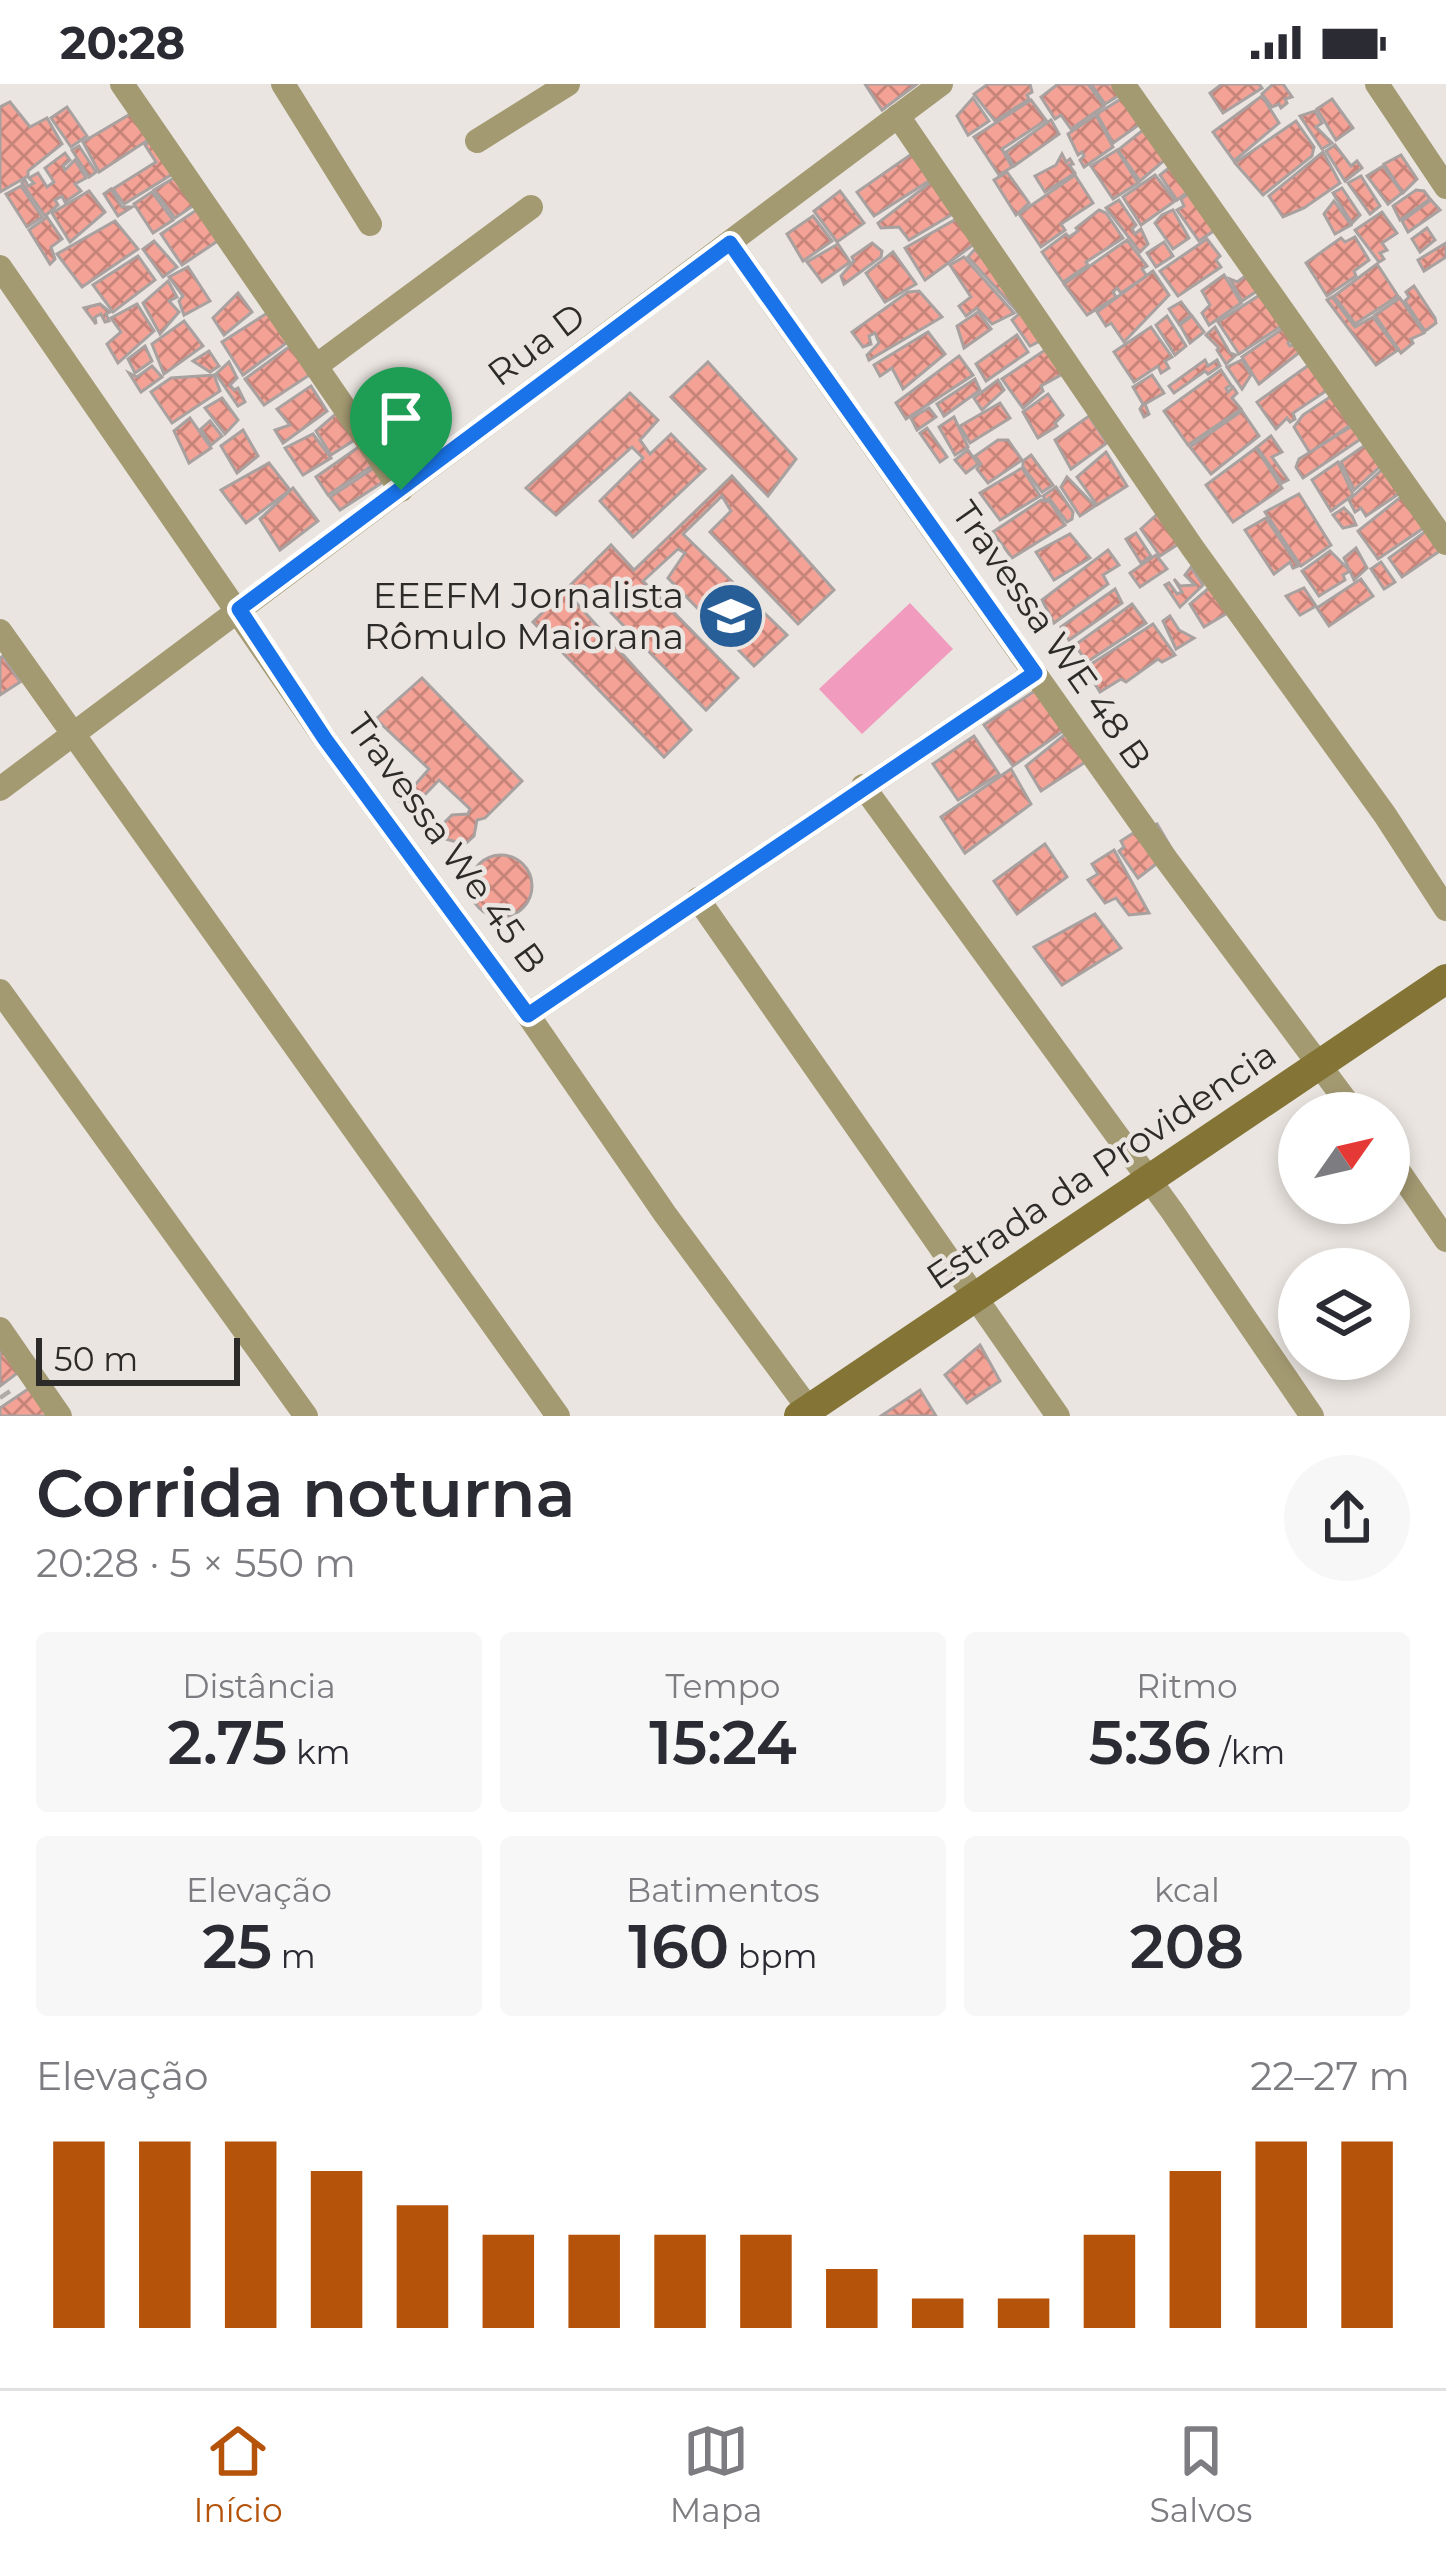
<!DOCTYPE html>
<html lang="pt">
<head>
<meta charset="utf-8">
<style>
  body { margin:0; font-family:Montserrat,sans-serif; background:#f7f7f7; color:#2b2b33; height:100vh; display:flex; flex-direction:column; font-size:45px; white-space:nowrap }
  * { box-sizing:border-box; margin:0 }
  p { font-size:39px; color:#7c7c81 }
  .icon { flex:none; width:66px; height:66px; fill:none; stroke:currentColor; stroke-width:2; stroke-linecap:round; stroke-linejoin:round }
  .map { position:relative; height:1332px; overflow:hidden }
  .side { display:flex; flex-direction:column; background:#fff; flex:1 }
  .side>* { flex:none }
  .needle { width:78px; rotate:56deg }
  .tools { position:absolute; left:1278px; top:1008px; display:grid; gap:24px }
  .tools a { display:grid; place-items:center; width:132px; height:132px; border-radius:50%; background:#fff; box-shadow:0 6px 18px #0003; font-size:60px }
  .scale { position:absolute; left:36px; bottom:30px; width:204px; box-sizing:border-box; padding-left:12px; border:6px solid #2d2b29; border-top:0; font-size:33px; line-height:42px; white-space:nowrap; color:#2d2b29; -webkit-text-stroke:9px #eae5e0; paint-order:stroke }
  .pin { position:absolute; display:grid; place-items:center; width:102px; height:102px; color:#fff; margin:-123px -51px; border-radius:50% 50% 50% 0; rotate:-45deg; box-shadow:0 0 12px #0007 }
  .pin .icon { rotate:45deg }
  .round { display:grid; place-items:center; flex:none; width:126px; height:126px; border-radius:63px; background:#f7f7f7 }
  .head { display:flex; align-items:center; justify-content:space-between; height:204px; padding:0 36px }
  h1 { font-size:66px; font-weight:600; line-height:90px }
  .stats { display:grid; grid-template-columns:repeat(3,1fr); gap:18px; height:204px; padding:12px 36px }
  .stats div { display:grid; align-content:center; border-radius:12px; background:#f7f7f7; text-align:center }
  .stats b { font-size:60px; font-weight:600 }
  .stats small { font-size:33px; font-weight:400 }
  .stats p { font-size:33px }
  .chart { height:336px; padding:24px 36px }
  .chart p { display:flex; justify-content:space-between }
  .chart svg { width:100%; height:216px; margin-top:12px; stroke:#b45309; stroke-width:6 }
  .status { display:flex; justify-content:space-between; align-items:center; height:84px; padding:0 60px; background:#fff; direction:ltr }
  .status svg { height:33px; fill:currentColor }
  .tab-bar { display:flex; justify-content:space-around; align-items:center; height:168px; border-top:3px solid #e1e1e2; background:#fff; font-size:33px; color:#7c7c81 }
  .tab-bar a { display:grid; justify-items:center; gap:6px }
  .tab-bar .on { color:#b45309 }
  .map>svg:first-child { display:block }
  .pitch { fill:#f19bbe }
  .building { fill:url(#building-cross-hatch); stroke:#a8a1a0; stroke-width:3 }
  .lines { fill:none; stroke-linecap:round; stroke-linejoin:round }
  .path { stroke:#afaba7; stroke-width:4.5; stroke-dasharray:12 6; stroke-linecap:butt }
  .street { stroke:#a49a72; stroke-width:24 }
  .secondary { stroke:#847536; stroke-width:30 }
  .route-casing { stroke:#fff; stroke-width:24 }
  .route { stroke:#1a73e8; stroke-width:15 }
  .labels { text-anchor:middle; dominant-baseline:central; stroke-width:9; stroke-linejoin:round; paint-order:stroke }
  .street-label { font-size:36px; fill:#2d2b29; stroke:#eae5e0 }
  .poi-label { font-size:36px; fill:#2d2b29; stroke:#eae5e0; text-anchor:end }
</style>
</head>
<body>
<div class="status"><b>20:28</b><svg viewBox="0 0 49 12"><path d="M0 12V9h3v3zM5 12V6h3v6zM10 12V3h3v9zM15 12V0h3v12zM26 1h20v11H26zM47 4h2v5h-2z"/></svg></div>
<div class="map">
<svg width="1446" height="1332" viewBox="0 0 1446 1332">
  <defs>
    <pattern id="building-cross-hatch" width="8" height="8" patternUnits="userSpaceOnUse" patternTransform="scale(3)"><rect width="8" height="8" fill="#f4a296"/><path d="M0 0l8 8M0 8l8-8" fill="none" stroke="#c6847a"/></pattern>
  </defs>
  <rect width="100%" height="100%" fill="#eae5e0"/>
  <polygon class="pitch" points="910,519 953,565 862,650 819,605"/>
  <g class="building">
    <polygon points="865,0 917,0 882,26"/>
    <polygon points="988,0 1030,0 1032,8 1027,11 1029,15 995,37 974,10"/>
    <polygon points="1058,0 1088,0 1104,22 1071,45 1061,31 1055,35 1041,13"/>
    <polygon points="1091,0 1120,0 1125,8 1105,20"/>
    <polygon points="1222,0 1259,0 1262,4 1223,29 1210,9"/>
    <polygon points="1273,0 1283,0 1292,13 1285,15 1287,19 1281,24 1279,20 1272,23 1262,10"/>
    <polygon points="1127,11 1144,37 1113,59 1097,30"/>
    <polygon points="1262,12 1279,39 1234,77 1213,48"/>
    <polygon points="973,14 989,37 968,51 957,32"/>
    <polygon points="1332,15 1353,44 1336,56 1317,25"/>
    <polygon points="1031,16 1046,36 1002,65 1012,83 999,91 974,53"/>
    <polygon points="10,18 30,43 47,34 62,60 28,87 28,92 0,108 0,23"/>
    <polygon points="67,23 87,52 71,63 51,34"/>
    <polygon points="1315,27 1322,39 1316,43 1332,59 1322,65 1300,32"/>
    <polygon points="132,29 151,54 99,88 83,58"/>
    <polygon points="1096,31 1113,63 1084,83 1080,76 1084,72 1082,68 1078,71 1068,50"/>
    <polygon points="1051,36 1059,50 1014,82 1006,68"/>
    <polygon points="1296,37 1314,63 1312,72 1263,111 1235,79"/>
    <polygon points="1148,42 1166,75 1140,97 1118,66"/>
    <polygon points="154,55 179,86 124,120 113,105 156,78 145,61"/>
    <polygon points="1335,61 1351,82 1357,77 1362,84 1345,97 1326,67"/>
    <polygon points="79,62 96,88 89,93 72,66"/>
    <polygon points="1117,66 1138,99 1113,115 1091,82"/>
    <polygon points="1323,68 1340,99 1304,124 1283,133 1269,112"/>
    <polygon points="65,69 70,76 63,82 65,86 75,76 86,94 75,100 81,107 65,118 62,112 55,116 58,121 45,132 22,99 25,96 28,102 34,99 29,94 38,89 47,103 54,98 45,84"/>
    <polygon points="913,69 932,95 874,132 857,108"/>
    <polygon points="1062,70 1066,78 1070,75 1073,80 1069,81 1075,89 1045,108 1035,92 1056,81"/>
    <polygon points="1401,71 1417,95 1403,109 1384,80"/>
    <polygon points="1175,79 1193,104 1177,116 1160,91"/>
    <polygon points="1383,82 1402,109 1388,120 1367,92"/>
    <polygon points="1007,88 1029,119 1016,131 994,96"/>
    <polygon points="179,91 197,119 175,134 154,106"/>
    <polygon points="1075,91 1093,119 1061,140 1065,146 1041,163 1019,130"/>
    <polygon points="1155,91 1175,117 1141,141 1123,113"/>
    <polygon points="1361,92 1380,122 1370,130 1348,99"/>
    <polygon points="935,95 956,128 909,156 899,143 881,144 878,139"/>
    <polygon points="21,102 42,133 27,143 6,110"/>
    <polygon points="1342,104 1360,131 1352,139 1333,109"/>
    <polygon points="111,105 122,123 132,123 118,132 104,110"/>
    <polygon points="1195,105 1221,142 1199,157 1177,126 1184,122 1181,115"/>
    <polygon points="1416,106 1424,107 1430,115 1400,136 1393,122"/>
    <polygon points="89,107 105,128 70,158 52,129"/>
    <polygon points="840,107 864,139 837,158 814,127"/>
    <polygon points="152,108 173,136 153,149 134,120"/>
    <polygon points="1119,116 1136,141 1132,145 1135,150 1141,145 1148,160 1140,168 1106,124"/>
    <polygon points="1431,116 1440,126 1408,148 1402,137"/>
    <polygon points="1334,117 1351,141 1335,150 1324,130"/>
    <polygon points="201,123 222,154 182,181 161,150"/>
    <polygon points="1099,126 1106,129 1123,154 1086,178 1088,181 1063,198 1042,168 1066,150 1069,153 1078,147 1076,144"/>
    <polygon points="1173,126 1189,154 1173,165 1155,139 1162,131"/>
    <polygon points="1382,128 1397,149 1382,159 1387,166 1380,169 1384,175 1379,178 1355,146"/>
    <polygon points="813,132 832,157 803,177 787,150"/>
    <polygon points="47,133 62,155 51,163 55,175 50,180 29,146"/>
    <polygon points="958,134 977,158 925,196 905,164"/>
    <polygon points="115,137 138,165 82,203 57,170"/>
    <polygon points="1427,144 1435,156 1420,168 1412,155"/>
    <polygon points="1355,153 1369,176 1354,187 1356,192 1327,212 1306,179 1341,154 1345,158"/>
    <polygon points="1207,155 1220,172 1216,176 1221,183 1178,212 1160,187"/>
    <polygon points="1127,156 1147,182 1142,185 1147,192 1121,209 1117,204 1113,208 1116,213 1087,231 1064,200"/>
    <polygon points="154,157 177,183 163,193 143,165"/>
    <polygon points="1164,158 1173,172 1156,183 1147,169"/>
    <polygon points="872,159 882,167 881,173 844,200 841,192 854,177 852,173"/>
    <polygon points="1446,159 1446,173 1424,187 1418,176"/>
    <polygon points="838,160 850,178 822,198 807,178"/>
    <polygon points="975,165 1046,254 1030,262 1012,236 1019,230 1016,226 968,173"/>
    <polygon points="893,168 916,200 885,218 866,189"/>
    <polygon points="138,172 155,196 113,228 93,201"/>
    <polygon points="964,173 1014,229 992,240 977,224 966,232 959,222 971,213 950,181"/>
    <polygon points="1377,180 1398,212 1355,240 1334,212"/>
    <polygon points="188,183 210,217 184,231 179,217 183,212 169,193"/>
    <polygon points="1153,187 1169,211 1124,258 1111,239 1106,242 1097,228"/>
    <polygon points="1250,189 1260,205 1242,217 1230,195 1237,198"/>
    <polygon points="1224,191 1241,219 1209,241 1202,229 1210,221 1202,207"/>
    <polygon points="168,197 177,213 169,217 179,228 160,250 143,219"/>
    <polygon points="1414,202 1435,234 1436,239 1425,247 1405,217 1409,213 1406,208"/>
    <polygon points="919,207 942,233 869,276 867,271 879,259 875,249 869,252 871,260 863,263 852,248 908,208"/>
    <polygon points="1266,207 1283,241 1239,270 1218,238"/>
    <polygon points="238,209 252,228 224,251 213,234"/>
    <polygon points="1332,213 1355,243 1373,233 1398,266 1376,281 1327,216"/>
    <polygon points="1400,214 1424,249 1411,255 1413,259 1401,269 1375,231"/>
    <polygon points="1181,218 1191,231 1179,240 1169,225"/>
    <polygon points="100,220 110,228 106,230 109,237 105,238 101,230 95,233 96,240 84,224"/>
    <polygon points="137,220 154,247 118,279 107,260 121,248 111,234"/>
    <polygon points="272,226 292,255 243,291 222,258"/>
    <polygon points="978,228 991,245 964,264 957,242"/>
    <polygon points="1167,232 1186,262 1175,271 1156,241"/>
    <polygon points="1192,232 1204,248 1190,259 1180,241"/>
    <polygon points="184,237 203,262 164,290 152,260"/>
    <polygon points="1288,241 1296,252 1288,259 1290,262 1301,259 1305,264 1259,300 1242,273"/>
    <polygon points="1151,243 1172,273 1165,277 1169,284 1161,289 1158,282 1134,298 1114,268"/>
    <polygon points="1215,243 1230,269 1236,271 1226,280 1217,266 1219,264 1206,251"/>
    <polygon points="928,248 945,270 903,305 892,284 880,292 874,281"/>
    <polygon points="1017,251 1028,268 986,297 976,280"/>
    <polygon points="293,260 314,288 264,321 245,295"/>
    <polygon points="145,262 152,277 135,289 128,275"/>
    <polygon points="1051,262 1068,287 1041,302 1043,307 1023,324 1002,295"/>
    <polygon points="209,267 219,282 210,288 193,277"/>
    <polygon points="959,272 973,291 906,335 896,319"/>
    <polygon points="1205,276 1208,282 1217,276 1220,282 1208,290 1205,287 1174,309 1169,302"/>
    <polygon points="1242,276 1251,291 1242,305 1227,283"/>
    <polygon points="229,278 237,294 230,301 234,306 238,304 245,318 238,322 216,290"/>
    <polygon points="708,278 796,375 768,412 671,313"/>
    <polygon points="1313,278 1332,303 1293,329 1295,335 1290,338 1287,334 1276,345 1257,318"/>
    <polygon points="152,282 162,293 141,308 129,289 137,293"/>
    <polygon points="1221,286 1231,301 1226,304 1228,308 1233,303 1237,309 1232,314 1241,325 1188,361 1164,327"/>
    <polygon points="214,291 220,307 172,339 151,308 171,294"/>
    <polygon points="1152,291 1164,309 1145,320 1149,330 1144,333 1140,325 1143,320 1133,303"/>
    <polygon points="975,295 980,306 944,332 937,320"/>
    <polygon points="998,296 1004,306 982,326 974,314"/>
    <polygon points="311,302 327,327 283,359 275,346 290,341 277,325"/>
    <polygon points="630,309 658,336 640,356 650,370 671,350 705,385 633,453 600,417 643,374 632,363 556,431 526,404"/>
    <polygon points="1336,309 1356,337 1310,369 1294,343 1303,331"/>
    <polygon points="1048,310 1063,331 1055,339 1057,342 1038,354 1023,328"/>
    <polygon points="222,314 238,336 225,350 205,324"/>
    <polygon points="1000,319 1010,334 970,359 960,342"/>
    <polygon points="929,324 936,333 917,346 911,334"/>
    <polygon points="1242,327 1259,352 1211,390 1190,363"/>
    <polygon points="338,328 356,355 331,371 316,347"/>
    <polygon points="1089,332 1107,359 1071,385 1055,356"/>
    <polygon points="954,333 968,363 955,371 939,343"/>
    <polygon points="190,334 211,364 189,379 174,347"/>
    <polygon points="210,337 222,352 211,361 201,345"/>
    <polygon points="1357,339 1365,352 1303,394 1296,383 1299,375"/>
    <polygon points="927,344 947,373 940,378 920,349"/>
    <polygon points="243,346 258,372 237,389 221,362"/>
    <polygon points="313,350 331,374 303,391 285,364"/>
    <polygon points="1271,352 1282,368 1272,373 1288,396 1282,399 1257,363"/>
    <polygon points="998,356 1008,356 1022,376 988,399 977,385 981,380 975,372"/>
    <polygon points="1371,357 1383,380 1354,406 1341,378"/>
    <polygon points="363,360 375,380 328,411 316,393"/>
    <polygon points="1256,364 1282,404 1233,438 1206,401"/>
    <polygon points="968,366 978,380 966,389 955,376"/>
    <polygon points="1106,368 1127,402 1097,421 1077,393"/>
    <polygon points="1031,371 1053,401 1042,408 1023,383 1023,377"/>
    <polygon points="1338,378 1353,411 1331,427 1312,396"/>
    <polygon points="269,379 290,406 246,439 221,406"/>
    <polygon points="377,382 386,396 340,426 330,413"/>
    <polygon points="1386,382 1400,409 1366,432 1361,424 1355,428 1349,416"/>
    <polygon points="1022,384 1040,412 1000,436 980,409"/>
    <polygon points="732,392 834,506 798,540 710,448 731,427 722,412 683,450 787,551 754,582 668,494 685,469 678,465 643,497 738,594 706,626 584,501 571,513 691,646 664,673 533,538 611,461 634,486"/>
    <polygon points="1067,393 1095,422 1080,432 1061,403"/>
    <polygon points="1056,403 1073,428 1072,435 1067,438 1049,414 1046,417 1043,412"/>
    <polygon points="293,404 318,437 280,466 260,435"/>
    <polygon points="1406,409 1428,441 1378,475 1358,447"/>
    <polygon points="1299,410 1331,461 1301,482 1265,428"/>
    <polygon points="1041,416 1050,418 1065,441 1012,474 993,448"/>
    <polygon points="1344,424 1352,432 1356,441 1343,444 1333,431"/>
    <polygon points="1163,425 1183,457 1160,472 1141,445"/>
    <polygon points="1266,434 1298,482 1293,484 1290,478 1274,490 1245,446"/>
    <polygon points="1430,444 1444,464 1402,493 1389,474"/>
    <polygon points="1136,449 1151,472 1141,479 1126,455"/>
    <polygon points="1070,450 1090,474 1054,496 1036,468"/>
    <polygon points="1356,464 1367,484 1354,496 1344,474"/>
    <polygon points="1108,466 1119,481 1103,491 1108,500 1054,539 1042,516"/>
    <polygon points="1330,467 1350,487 1343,491 1345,496 1319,512 1302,487"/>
    <polygon points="1156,471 1167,485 1140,503 1130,489"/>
    <polygon points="1381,478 1395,498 1384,505 1371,485"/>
    <polygon points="1191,483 1203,501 1180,523 1165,501 1169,499 1177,510 1182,508 1174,495 1180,502 1195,501 1185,491"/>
    <polygon points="1361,495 1373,512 1329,542 1317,524"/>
    <polygon points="1215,499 1234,525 1204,543 1190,520"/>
    <polygon points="1304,504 1316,522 1300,531 1286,512"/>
    <polygon points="1115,505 1122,519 1069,556 1061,543"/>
    <polygon points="1132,520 1146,539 1087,578 1075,561"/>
    <polygon points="1170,532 1179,546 1194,554 1176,565 1163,537"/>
    <polygon points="1153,540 1175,571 1162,578 1158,575 1126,598 1121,595 1100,608 1085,584"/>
    <polygon points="3,572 20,598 0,611 0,574"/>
    <polygon points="422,594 522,697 485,734 477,736 474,752 465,760 442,754 443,740 452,731 468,730 470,725 439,696 409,727 400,718 429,685 376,635"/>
    <polygon points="1051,596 1079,636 1013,682 984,641"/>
    <polygon points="1068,648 1087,677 1041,707 1026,682"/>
    <polygon points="974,652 999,690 958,716 933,680"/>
    <polygon points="1011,685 1031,720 965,769 941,733"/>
    <polygon points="1149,739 1150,743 1157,740 1173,767 1138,794 1119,767 1124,763 1121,757"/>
    <polygon points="1045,760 1067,793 1017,830 994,797"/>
    <polygon points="1114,766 1149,829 1129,831 1116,814 1105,819 1088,796 1098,790 1092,780"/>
    <circle cx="501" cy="802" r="31"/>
    <polygon points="1095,830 1121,864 1062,901 1034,863"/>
    <polygon points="0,1261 20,1287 0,1302"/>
    <polygon points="980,1261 1000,1297 967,1319 945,1291"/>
    <polygon points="31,1303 50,1332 0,1332 0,1324"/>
    <polygon points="920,1306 936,1332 881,1332"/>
  </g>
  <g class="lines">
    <polyline class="path" points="0,1314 13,1305"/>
    <g class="street">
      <polyline points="122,0 401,406"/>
      <polyline points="283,0 370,140"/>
      <polyline points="1123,0 1446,459"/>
      <polyline points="1377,0 1446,103"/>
      <polyline points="898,32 1192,463 1385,731 1446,825"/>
      <polyline points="477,57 568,0"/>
      <polyline points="730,159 1166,775 1355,1029"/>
      <polyline points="0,183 325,655 528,931 665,1130 814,1332"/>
      <polyline points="316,282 531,123"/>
      <polyline points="0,547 558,1332"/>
      <polyline points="863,702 1172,1127 1312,1332"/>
      <polyline points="0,705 941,0"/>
      <polyline points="698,815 1058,1332"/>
      <polyline points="0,907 306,1332"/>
      <polyline points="528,931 1035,589"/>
      <polyline points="1389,1073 1446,1156"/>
      <polyline points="0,1245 60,1332"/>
    </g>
    <polyline class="secondary" points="799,1332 1446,895"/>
  </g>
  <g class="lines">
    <g class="route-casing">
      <polygon id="route" points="730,159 1035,589 528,931 325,655 239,525"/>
    </g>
    <use href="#route" class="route"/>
  </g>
  <defs>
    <g id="school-disc" transform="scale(3.45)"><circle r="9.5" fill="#275e97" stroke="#eae5e0"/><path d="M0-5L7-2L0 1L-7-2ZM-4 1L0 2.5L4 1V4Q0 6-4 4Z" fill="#fff"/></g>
  </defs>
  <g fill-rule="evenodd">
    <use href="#school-disc" x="731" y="532"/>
  </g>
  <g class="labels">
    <g class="street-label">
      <text transform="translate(536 260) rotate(-37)">Rua D</text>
      <text transform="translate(1052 551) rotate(55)">Travessa WE 48 B</text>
      <text transform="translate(447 759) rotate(54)">Travessa We 45 B</text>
      <text transform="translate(1101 1081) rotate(-34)">Estrada da Providencia</text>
    </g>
    <g class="poi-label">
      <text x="684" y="511">EEEFM Jornalista<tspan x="684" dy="41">Rômulo Maiorana</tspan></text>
    </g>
  </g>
</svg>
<div class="tools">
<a><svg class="needle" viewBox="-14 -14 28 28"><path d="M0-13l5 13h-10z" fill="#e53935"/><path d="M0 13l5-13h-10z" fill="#7c7c81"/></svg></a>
<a><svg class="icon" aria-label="layers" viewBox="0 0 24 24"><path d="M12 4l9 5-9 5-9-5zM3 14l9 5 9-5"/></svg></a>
</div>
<div class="scale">50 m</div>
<div class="pin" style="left:401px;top:406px;background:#1e9e55"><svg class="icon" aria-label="arrive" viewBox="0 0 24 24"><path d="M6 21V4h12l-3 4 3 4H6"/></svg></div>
</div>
<section class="side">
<div class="head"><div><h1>Corrida noturna</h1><p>20:28 · 5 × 550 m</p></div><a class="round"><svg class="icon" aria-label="share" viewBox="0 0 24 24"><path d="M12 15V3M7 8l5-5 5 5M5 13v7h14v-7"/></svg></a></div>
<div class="stats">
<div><p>Distância</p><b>2.75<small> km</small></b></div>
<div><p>Tempo</p><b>15:24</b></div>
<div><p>Ritmo</p><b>5:36<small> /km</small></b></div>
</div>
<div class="stats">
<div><p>Elevação</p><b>25<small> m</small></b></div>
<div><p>Batimentos</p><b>160<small> bpm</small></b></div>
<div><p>kcal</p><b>208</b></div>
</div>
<div class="chart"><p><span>Elevação</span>22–27 m</p>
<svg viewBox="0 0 160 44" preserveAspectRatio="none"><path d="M5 44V6M15 44V6M25 44V6M35 44V12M45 44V19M55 44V25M65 44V25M75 44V25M85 44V25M95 44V32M105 44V38M115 44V38M125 44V25M135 44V12M145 44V6M155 44V6"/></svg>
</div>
</section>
<nav class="tab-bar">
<a class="on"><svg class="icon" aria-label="home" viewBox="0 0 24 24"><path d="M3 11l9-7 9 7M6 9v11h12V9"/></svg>Início</a>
<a><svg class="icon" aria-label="map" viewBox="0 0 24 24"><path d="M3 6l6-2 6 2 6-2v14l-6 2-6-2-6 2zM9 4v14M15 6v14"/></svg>Mapa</a>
<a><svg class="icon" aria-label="saved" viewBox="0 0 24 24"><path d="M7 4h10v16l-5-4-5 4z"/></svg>Salvos</a>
</nav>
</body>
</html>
